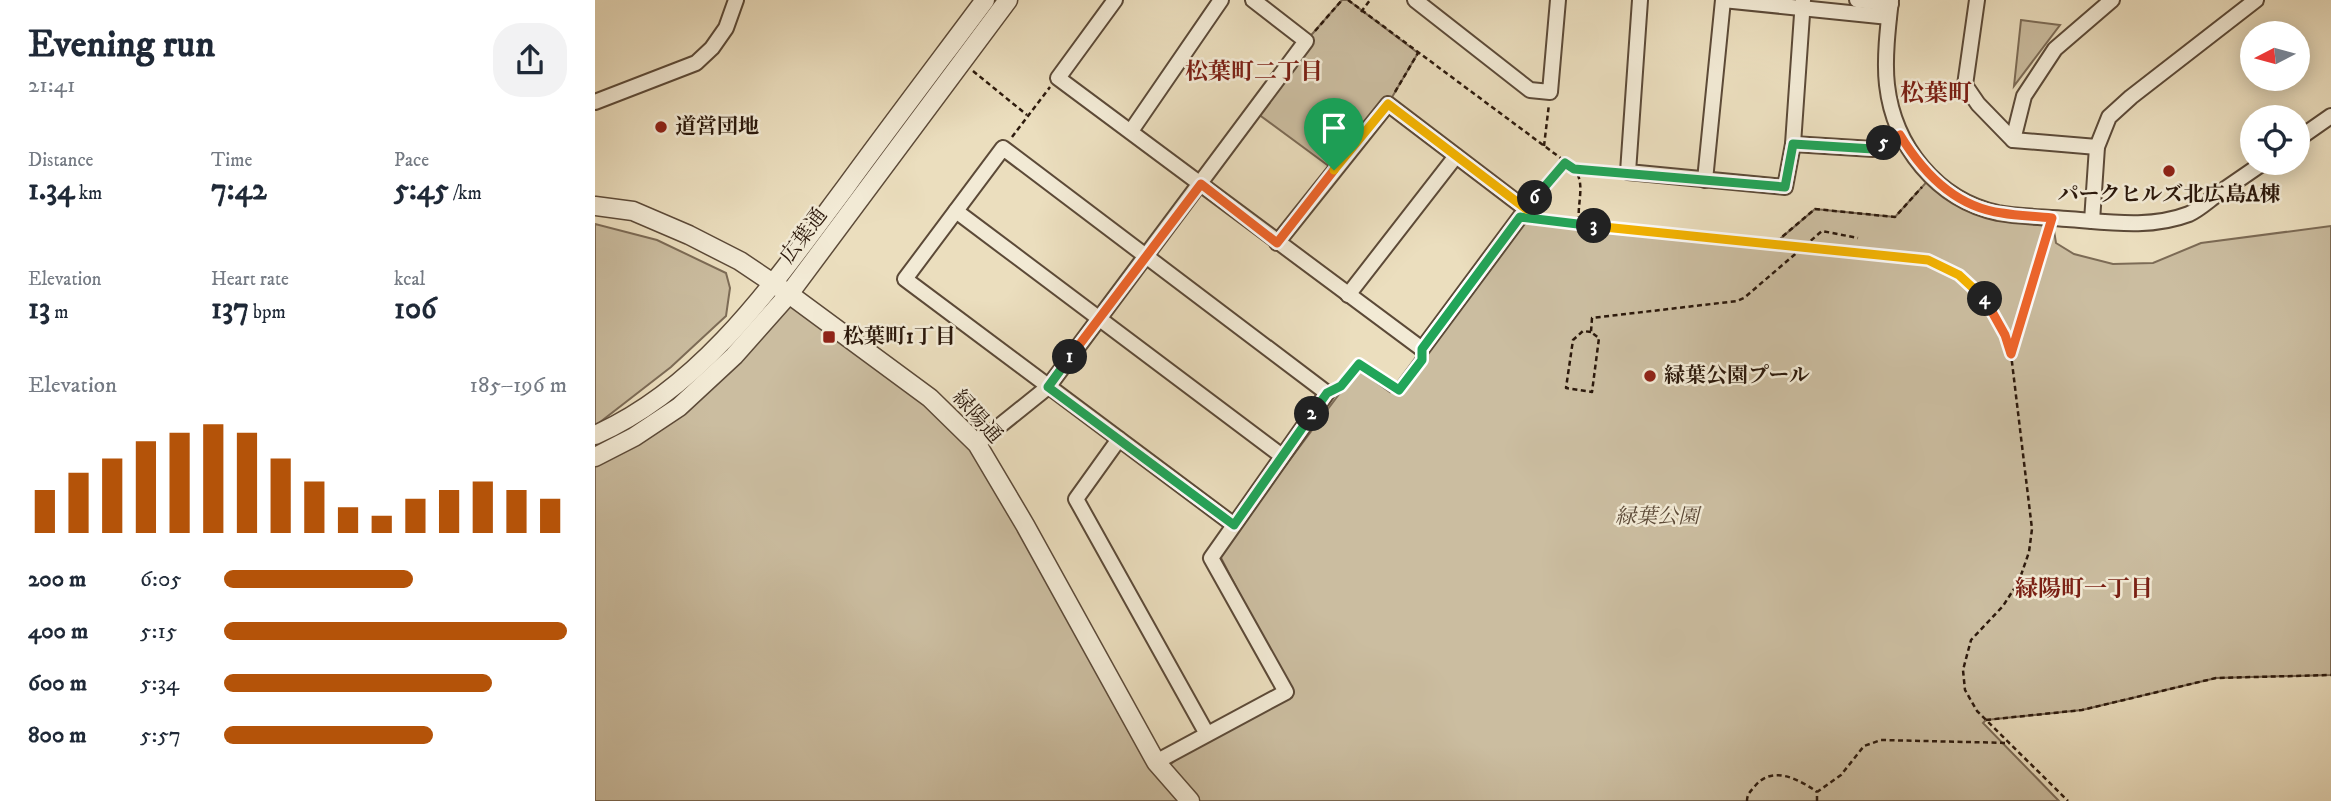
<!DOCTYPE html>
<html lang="en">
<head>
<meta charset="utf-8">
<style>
  body { margin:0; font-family:"IM FELL DW Pica","Noto Serif JP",serif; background:#f2f2f3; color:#1f2937; height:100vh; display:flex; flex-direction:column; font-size:26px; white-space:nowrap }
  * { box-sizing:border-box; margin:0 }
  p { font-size:23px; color:#747a83 }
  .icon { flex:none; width:38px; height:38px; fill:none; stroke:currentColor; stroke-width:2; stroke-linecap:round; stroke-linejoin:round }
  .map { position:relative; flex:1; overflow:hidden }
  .drawer { display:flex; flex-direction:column; background:#fff; width:595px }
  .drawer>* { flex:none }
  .needle { width:46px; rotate:264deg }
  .fabs { position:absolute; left:1645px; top:21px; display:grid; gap:14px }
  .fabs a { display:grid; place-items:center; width:70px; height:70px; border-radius:50%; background:#fff; box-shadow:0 4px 18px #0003; font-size:35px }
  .pin { position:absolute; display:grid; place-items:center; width:60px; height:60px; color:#fff; margin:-72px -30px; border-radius:50% 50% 50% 0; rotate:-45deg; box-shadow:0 0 7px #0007 }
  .pin .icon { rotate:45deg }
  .km { position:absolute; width:35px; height:35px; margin:-18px; border-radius:50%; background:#222; color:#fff; font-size:19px; line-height:35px; text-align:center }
  .round { display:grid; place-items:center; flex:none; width:74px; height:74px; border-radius:28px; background:#f2f2f3 }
  .headline { display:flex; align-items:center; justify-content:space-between; height:119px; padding:0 28px }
  h1 { font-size:38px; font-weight:800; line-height:52px }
  .figures { display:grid; grid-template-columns:repeat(3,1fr); gap:10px; height:119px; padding:7px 28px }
  .figures div { display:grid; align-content:center }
  .figures b { font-size:30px; font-weight:800 }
  .figures small { font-size:19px; font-weight:400 }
  .figures p { font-size:19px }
  .chart { height:196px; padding:14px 28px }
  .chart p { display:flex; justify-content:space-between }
  .chart svg { width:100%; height:126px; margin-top:7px; stroke:#b45309; stroke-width:6 }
  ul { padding:0 28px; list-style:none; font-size:23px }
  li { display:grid; grid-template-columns:112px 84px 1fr; align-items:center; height:52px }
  li i { height:18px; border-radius:9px; background:#b45309 }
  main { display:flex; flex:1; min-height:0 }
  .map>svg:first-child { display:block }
  .green { fill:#cbbda0; stroke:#7c6b56; stroke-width:2 }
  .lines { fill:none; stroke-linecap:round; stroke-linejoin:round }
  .minor-casing { stroke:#5c4a38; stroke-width:18 }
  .tertiary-casing { stroke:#5c4a38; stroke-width:21 }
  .path { stroke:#2c190c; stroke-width:2.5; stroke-dasharray:5 3.5; stroke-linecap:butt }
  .minor { stroke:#f2ead5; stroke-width:14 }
  .tertiary { stroke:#f2ead5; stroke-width:18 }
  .split-1-casing { stroke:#fff; stroke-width:14 }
  .split-2-casing { stroke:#fff; stroke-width:14 }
  .split-3-casing { stroke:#fff; stroke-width:14 }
  .split-4-casing { stroke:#fff; stroke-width:14 }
  .split-5-casing { stroke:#fff; stroke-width:14 }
  .split-6-casing { stroke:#fff; stroke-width:14 }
  .split-7-casing { stroke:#fff; stroke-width:14 }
  .split-1 { stroke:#f0652b; stroke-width:9 }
  .split-2 { stroke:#22a559; stroke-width:9 }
  .split-3 { stroke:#22a559; stroke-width:9 }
  .split-4 { stroke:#f5b400; stroke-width:9 }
  .split-5 { stroke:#f0652b; stroke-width:9 }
  .split-6 { stroke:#22a559; stroke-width:9 }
  .split-7 { stroke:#f5b400; stroke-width:9 }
  .poi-dot { fill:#8f2418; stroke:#f2ead5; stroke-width:2.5 }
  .labels { text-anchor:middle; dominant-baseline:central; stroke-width:5; stroke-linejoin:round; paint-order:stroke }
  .poi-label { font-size:21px; font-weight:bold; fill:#2c190c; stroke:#f2ead5; text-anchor:start }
  .street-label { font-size:21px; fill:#2c190c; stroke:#f2ead5 }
  .park-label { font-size:21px; font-style:italic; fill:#5c4a38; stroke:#f2ead5 }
  .neighbourhood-label { font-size:23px; font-weight:bold; fill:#7a1f14; stroke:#f2ead5 }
  .quarter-label { font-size:24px; font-weight:bold; fill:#7a1f14; stroke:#f2ead5 }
</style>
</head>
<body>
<main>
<section class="drawer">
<div class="headline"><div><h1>Evening run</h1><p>21:41</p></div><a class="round"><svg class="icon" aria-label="share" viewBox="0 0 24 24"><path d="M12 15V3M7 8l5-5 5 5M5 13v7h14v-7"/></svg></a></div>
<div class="figures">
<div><p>Distance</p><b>1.34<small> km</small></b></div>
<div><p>Time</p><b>7:42</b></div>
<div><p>Pace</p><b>5:45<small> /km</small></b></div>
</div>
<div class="figures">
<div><p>Elevation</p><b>13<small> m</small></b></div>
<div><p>Heart rate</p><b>137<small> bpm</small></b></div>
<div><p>kcal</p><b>106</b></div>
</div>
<div class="chart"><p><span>Elevation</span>185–196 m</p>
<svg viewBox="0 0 160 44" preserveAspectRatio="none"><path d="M5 44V29M15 44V23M25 44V18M35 44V12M45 44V9M55 44V6M65 44V9M75 44V18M85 44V26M95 44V35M105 44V38M115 44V32M125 44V29M135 44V26M145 44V29M155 44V32"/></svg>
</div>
<ul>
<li><b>200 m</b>6:05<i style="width:55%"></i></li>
<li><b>400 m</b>5:15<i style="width:100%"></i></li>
<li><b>600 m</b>5:34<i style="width:78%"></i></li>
<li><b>800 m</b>5:57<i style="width:61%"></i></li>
</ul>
</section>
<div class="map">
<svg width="1736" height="801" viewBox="0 0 1736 801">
  <rect width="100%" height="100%" fill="#ebdebe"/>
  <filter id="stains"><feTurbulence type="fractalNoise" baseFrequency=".00286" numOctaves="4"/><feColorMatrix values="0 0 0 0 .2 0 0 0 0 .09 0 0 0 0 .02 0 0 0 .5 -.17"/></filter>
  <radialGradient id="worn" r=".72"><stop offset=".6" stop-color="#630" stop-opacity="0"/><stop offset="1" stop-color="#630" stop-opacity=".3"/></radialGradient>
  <g class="green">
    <polygon points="747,0 753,0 823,53 793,104 739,170 659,111 711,41"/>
    <polygon points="1426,20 1465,25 1419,86"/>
    <polygon points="1336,177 1377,205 1457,218 1461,243 1479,254 1518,264 1558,263 1606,243 1736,226 1736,675 1621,678 1487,710 1391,720 1388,723 1464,801 0,801 0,457 39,437 194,294 382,444 567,771 587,755 696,693 624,554 763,369 795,392 925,217 1179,244 1220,209 1300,217"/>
    <polygon points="0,224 62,240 131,273 135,288 131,316 76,367 0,426"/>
  </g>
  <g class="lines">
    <g class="minor-casing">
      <g id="minor">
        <polyline points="520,0 463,78 827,349 931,209 793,104 682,243"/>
        <polyline points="820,0 935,90 955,92 963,0"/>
        <polyline points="1045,0 1033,172 1190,187 1198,144 1208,0"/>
        <polyline points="1128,0 1294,17"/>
        <polyline points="1262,0 1296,4"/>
        <path d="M1296,0C1293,26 1289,60 1292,85C1299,146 1342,200 1403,213C1425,217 1450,217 1472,219C1513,222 1555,229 1594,214C1603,210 1612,202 1620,196C1636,185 1652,174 1668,163"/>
        <polyline points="1382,0 1370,85 1383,104 1418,140 1502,147"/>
        <polyline points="0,102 101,63 117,48 131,28 141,0"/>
        <polyline points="536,131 626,0"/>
        <polyline points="1703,139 1736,116"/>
        <polyline points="1418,140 1429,96 1460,49 1517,0"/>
        <polyline points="1198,144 1278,149 1305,135"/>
        <polyline points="1110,180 1128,0"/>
        <polyline points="361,211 687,456"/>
        <polyline points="1497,221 1502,147 1514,117 1536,97 1661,0"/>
        <polyline points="753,295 861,156"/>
        <polyline points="524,439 481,499 612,734"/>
        <polyline points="382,444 453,387 711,41 658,0"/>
        <polyline points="561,762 691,692 616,558 732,393 408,148 310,279 639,525"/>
      </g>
    </g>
    <g class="tertiary-casing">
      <g id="tertiary">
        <polyline points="0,206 38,211 94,235 145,261 194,294 335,398 382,444 430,525 561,762 595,801"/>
        <path d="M0,435C109,387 181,280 250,188C296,125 343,63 390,0"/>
        <polyline points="0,457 39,437 84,407 139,356 194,294 413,0"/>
      </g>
    </g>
    <g class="path">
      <path d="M753,0L979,168C991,184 982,202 984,220L989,224L1333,260C1380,279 1401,306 1416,354L1437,529L1434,552L1424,581L1408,606L1376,640L1368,670L1370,690L1382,711L1473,801"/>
      <polyline points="766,12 775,0"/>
      <polyline points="720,31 747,0"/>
      <polyline points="378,71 432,115"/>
      <polyline points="800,92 823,53"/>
      <polyline points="417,137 455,87"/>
      <polyline points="949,146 954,104"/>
      <polyline points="979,168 1021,171"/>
      <polyline points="941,198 970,163"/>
      <polyline points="942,219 988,224"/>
      <polyline points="1181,242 1220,209 1300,217 1327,187"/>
      <polyline points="996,332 988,331 978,340 971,388 997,392 1004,338 996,332 997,318 1142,301 1149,298 1227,231 1263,238"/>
      <polyline points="1416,354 1453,230"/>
      <polyline points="745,386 764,364 804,390 825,362"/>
      <polyline points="1391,720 1487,710 1621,678 1736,675"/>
      <path d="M1152,801C1152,794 1155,792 1160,786C1177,765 1204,779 1222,792"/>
      <polyline points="1222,801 1222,792 1246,775 1269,746 1286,740 1415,743"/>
    </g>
    <use href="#minor" class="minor"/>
    <use href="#tertiary" class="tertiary"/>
  </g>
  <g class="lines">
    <g class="split-1-casing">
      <polyline id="split-1" points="475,357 606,184 682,243 739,170"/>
    </g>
    <g class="split-2-casing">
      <polyline id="split-2" points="475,357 453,387 639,525 717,414"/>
    </g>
    <g class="split-3-casing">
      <polyline id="split-3" points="717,414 732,393 746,386 764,364 804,390 827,360 827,349 925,217 999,226"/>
    </g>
    <g class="split-4-casing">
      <polyline id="split-4" points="999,226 1333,260 1364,275 1390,299"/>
    </g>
    <g class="split-5-casing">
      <path id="split-5" d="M1289,143L1305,135C1328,173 1360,207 1407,213C1423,216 1440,216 1457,218L1416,354L1410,335L1390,299"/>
    </g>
    <g class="split-6-casing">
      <polyline id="split-6" points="940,198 970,163 979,169 1190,187 1198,144 1278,149 1289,143"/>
    </g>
    <g class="split-7-casing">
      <polyline id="split-7" points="739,170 793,104 931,209 940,198"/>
    </g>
    <use href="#split-1" class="split-1"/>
    <use href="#split-2" class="split-2"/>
    <use href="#split-3" class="split-3"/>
    <use href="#split-4" class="split-4"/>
    <use href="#split-5" class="split-5"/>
    <use href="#split-6" class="split-6"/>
    <use href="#split-7" class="split-7"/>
  </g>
  <g class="poi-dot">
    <circle cx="66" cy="127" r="7"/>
    <circle cx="1574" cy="171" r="7"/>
    <rect x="227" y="330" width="14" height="14" rx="3.5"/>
    <circle cx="1055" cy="376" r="7"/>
  </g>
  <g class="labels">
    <g class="poi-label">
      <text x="80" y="127">道営団地</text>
      <text x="1574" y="195" text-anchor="middle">パークヒルズ北広島A棟</text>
      <text x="248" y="337">松葉町1丁目</text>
      <text x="1069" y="376">緑葉公園プール</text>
    </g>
    <g class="street-label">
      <text transform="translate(209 236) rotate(-53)">広葉通</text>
      <text transform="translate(382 417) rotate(48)">緑陽通</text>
    </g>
    <g class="park-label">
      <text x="1062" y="517">緑葉公園</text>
    </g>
    <g class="neighbourhood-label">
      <text x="659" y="72">松葉町二丁目</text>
      <text x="1489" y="589">緑陽町一丁目</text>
    </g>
    <g class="quarter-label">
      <text x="1341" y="94">松葉町</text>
    </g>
  </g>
  <rect width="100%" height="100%" filter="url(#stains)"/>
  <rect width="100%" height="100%" fill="url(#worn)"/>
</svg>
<div class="fabs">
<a><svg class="needle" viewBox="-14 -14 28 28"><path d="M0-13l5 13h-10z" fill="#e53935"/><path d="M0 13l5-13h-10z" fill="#747a83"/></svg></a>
<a><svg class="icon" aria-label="locate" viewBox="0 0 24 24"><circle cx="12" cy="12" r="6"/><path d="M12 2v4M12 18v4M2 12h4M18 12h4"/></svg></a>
</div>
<div class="pin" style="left:739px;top:170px;background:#1e9e55"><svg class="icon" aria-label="arrive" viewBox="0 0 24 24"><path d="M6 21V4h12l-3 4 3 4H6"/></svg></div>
<b class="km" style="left:475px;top:357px">1</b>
<b class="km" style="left:717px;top:414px">2</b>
<b class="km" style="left:999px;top:226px">3</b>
<b class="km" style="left:1390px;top:299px">4</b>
<b class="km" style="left:1289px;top:143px">5</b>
<b class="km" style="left:940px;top:198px">6</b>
</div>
</main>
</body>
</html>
